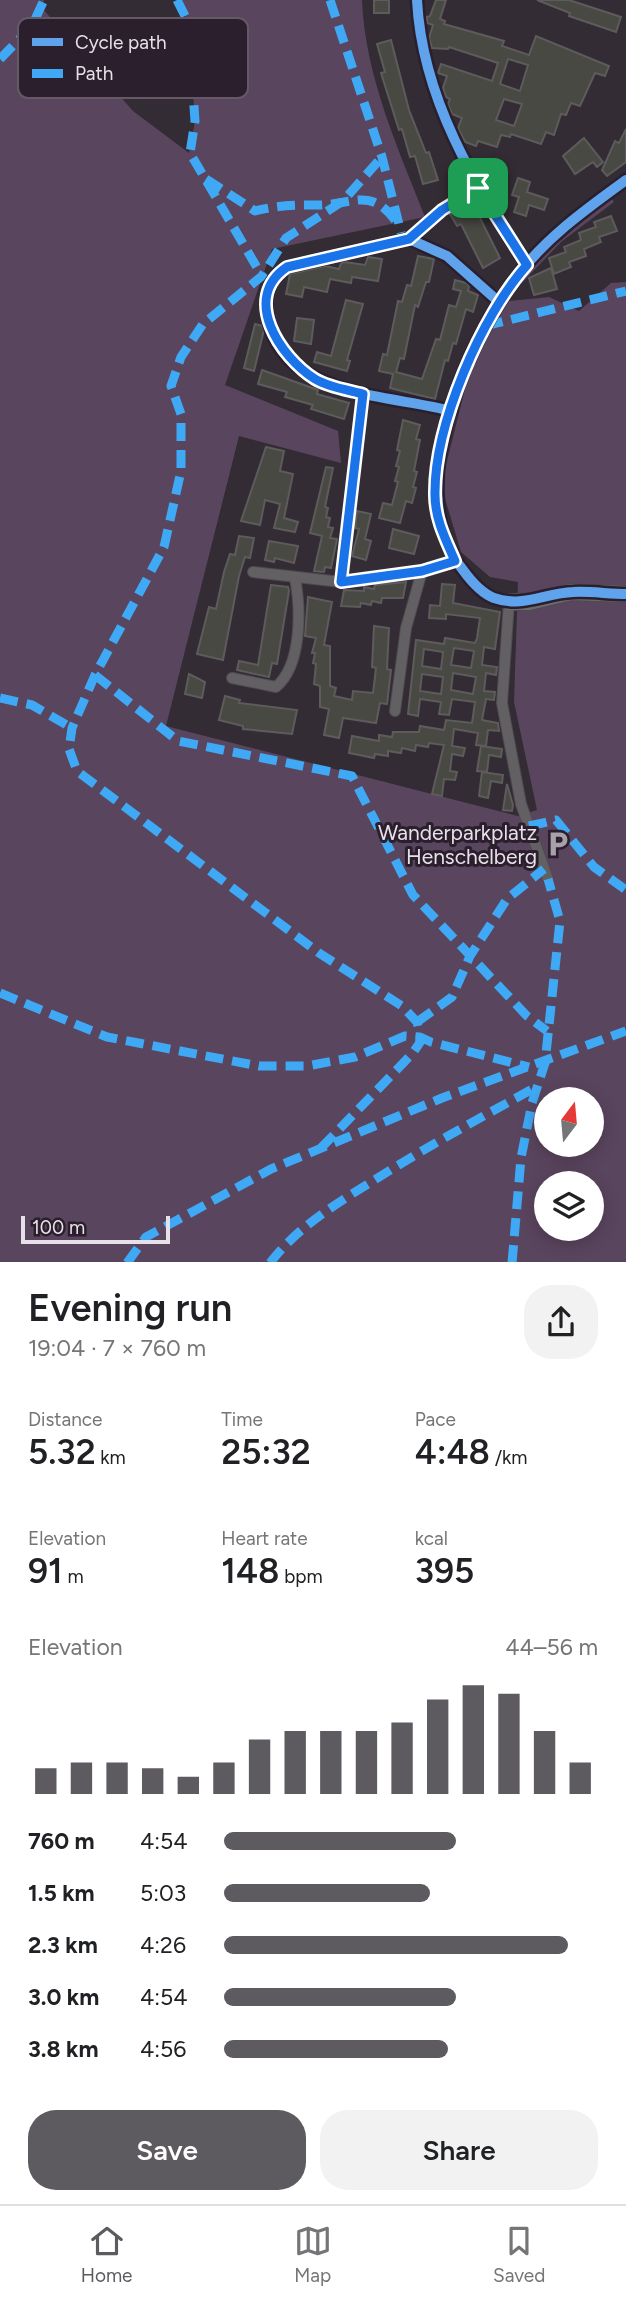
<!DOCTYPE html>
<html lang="en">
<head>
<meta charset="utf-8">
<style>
  body { margin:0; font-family:Figtree,sans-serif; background:#f2f2f2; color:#202124; height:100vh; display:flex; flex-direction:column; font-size:26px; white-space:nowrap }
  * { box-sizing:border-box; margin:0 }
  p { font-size:23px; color:#757577 }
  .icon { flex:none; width:38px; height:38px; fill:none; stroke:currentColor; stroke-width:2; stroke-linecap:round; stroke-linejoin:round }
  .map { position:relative; height:1262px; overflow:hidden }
  .side { display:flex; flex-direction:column; background:#fff; flex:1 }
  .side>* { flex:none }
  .needle { width:46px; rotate:16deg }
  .buttons { position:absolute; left:534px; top:1087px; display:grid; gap:14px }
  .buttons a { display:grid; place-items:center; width:70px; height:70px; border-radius:50%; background:#fff; box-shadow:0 4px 18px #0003; font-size:35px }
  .scale { position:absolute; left:21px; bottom:18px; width:149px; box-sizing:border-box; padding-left:7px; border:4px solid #e8e0e9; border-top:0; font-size:19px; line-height:24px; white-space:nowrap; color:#e8e0e9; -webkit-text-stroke:5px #2b1f2d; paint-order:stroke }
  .pin { position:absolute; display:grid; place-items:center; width:60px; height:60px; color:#fff; margin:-30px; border-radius:14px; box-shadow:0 4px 10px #0006 }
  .round { display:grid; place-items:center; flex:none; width:74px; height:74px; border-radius:28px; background:#f2f2f2 }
  .summary { display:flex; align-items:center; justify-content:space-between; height:119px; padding:0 28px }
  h1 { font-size:38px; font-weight:600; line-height:52px }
  .metrics { display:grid; grid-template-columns:repeat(3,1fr); gap:10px; height:119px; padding:7px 28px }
  .metrics div { display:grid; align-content:center }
  .metrics b { font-size:35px; font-weight:600 }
  .metrics small { font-size:19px; font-weight:400 }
  .metrics p { font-size:19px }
  .chart { height:196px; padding:14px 28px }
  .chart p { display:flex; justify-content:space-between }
  .chart svg { width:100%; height:126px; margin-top:7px; stroke:#5e5b60; stroke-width:6 }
  .action { display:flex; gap:14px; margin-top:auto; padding:14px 28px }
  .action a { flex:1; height:80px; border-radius:28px; background:#5e5b60; color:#fff; font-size:28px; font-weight:600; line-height:80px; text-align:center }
  .action a+a { background:#f2f2f2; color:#202124 }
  ul { padding:0 28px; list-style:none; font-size:23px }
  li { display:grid; grid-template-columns:112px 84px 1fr; align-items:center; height:52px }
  li i { height:18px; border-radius:9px; background:#5e5b60 }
  .menu { display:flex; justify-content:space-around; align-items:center; height:98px; border-top:2px solid #e0e0e0; background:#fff; font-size:19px; color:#757577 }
  .menu a { display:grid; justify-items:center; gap:4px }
  .menu .selected { color:#5e5b60 }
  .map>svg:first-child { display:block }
  .green { fill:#5a455e; fill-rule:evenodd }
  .building { fill:#494944; stroke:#5d5b5b; stroke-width:2; fill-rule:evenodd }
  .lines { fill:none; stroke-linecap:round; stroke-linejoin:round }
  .street-casing { stroke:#4f4a50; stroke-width:12 }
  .secondary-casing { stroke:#4f4a50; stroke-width:18 }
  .street { stroke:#636064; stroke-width:10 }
  .secondary { stroke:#6e6b6f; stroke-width:16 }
  .quiet { stroke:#3fa9f5; stroke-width:9; stroke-dasharray:18 9; stroke-linecap:butt }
  .cycleway-casing { stroke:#2b1f2d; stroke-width:15 }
  .cycleway { stroke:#60a3ed; stroke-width:10 }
  .route-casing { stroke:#fff; stroke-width:14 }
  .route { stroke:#1a73e8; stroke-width:9 }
  .labels { text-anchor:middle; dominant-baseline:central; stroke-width:6; stroke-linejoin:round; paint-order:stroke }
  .poi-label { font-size:21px; fill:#e8e0e9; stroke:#2b1f2d; text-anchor:end }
  .key { fill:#2b1f2d; stroke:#645965; stroke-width:2 }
  .key-label { font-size:19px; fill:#e8e0e9 }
</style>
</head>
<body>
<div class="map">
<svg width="626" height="1263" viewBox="0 0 626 1263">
  <rect width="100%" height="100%" fill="#332c34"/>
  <g class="green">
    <path d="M0,0H44L42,8L133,111L189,153L195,121L188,22L177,0H362C365,76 398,148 425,217L272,249L225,385L338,431L341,463L239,436L166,726L518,816L537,810L514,702L518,582L490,577L461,552L441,485L473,357L509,301L549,297L579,311L611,283L626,282V1262L0,1263ZM546,1099H592V1144H546ZM546,1183H592V1228H546Z"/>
    <polygon points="608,193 614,202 561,242 521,284 515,277"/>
  </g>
  <g class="building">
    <rect x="374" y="0" width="15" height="13"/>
    <path d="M436,0H446L440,19L445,21L444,24L504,41L502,46L529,55L536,36L609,66L605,76L595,73L580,106L571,103L566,115L561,114L554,135L546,132L541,144L511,134L510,137L501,135L497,147L478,141L476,146L465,142L458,128L462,118L452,114L448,104L450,99L446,97L443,88L447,76L438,73L441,64L492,81L498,63L449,47L448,49L432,48L429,38L433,25L427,23V17L430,16ZM508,59L528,65L520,91L500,84ZM504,99L522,104L514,126L496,120Z"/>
    <polygon points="537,0 569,0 621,17 616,32 569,16 570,13"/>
    <polygon points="391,40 409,110 426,153 429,152 438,180 423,184 415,156 410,157 402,129 399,130 381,73 385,72 377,44"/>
    <polygon points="626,129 626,162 607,176 602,170 615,141 619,143"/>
    <polygon points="584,138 603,162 597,167 593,162 575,174 563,156"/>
    <polygon points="518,178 530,182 527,192 548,199 544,210 529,205 526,216 514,212 519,197 512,195"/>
    <polygon points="467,204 474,217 478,214 500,258 483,268 461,224 457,226 450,214"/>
    <polygon points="611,216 617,231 599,237 601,242 584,249 586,256 569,262 571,267 554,274 549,258 566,252 564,247 581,240 579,233 596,227 594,222"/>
    <polygon points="418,256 434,259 429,282 426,282 418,307 415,305 404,359 400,358 396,372 422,379 436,339 440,340 449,305 456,307 461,291 453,289 455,280 466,283 469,286 468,291 478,295 473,312 466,309 456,344 453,343 448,361 445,360 435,399 390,388 393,374 379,371 383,354 387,355 398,301 402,302 407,285 411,286"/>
    <polygon points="368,257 382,259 378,281 352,277 351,283 330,279 327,292 304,287 302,297 286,294 290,274 325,266 339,269 341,263 345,262 365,265"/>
    <polygon points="551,268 557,289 534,295 529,278"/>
    <polygon points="346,300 363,304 347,360 350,361 347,371 314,362 317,352 331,356"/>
    <polygon points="297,318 314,320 311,344 294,341"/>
    <polygon points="255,324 263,326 264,330 254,371 244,368"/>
    <polygon points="262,370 318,390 317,394 349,403 344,419 311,409 313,405 285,397 287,392 258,384"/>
    <polygon points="403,420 420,425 416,439 420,440 414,471 417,472 413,487 416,488 412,503 406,501 400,523 379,518 383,503 392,505 398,482 395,481 399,467 396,466 400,451 397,450"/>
    <polygon points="266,447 284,451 280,471 293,474 284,518 298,522 295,532 274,528 280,504 265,500 260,525 241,521"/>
    <polygon points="326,467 333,468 325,507 328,508 326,517 330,518 328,527 333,528 330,538 337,539 331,568 325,567 324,572 314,571 322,536 310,533"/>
    <polygon points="357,511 371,514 365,539 371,541 366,560 352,556 359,529 355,528"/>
    <polygon points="393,529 419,536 414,554 389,548"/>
    <polygon points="239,536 254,538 250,558 245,557 239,576 223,660 197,654 209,607 216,609 224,572 230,554 235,555"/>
    <polygon points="269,541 298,546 294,563 275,558 274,562 265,560"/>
    <polygon points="406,582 403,598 382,598 381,603 372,601 371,605 361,603 360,607 341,606 344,590 364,591 364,587 374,589 375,585"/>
    <path d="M442,584L455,585L453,603L500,612L495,649L484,647L482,665L497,667L496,675L486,673L484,691L495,692L494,700L486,699L482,720L498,723L499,731L488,730L486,746L476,745L478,733L454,729L452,746L465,748L463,756L452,754L450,771L457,772L455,780L444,779L442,796L432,794L444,745L429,743L428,747L416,745L415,751L402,748L401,753L388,751V756L375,754L374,758L349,753L352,736L379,741V735L392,737L393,732H419L420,726L444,730L446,720L472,723L475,702L452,699L449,715L439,714L441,702L420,699L418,716L408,714L416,640L444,644L445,638L475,643L477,638L480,618L446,614V619L429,618L430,605L440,606ZM454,648L474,651L471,668L451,665ZM424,649L443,652L441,669L422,666ZM453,673L476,677L473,694L451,690ZM422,674L443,677L441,694L420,691Z"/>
    <polygon points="271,585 288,587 289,591 277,664 272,663 269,677 237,670 239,661 258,665"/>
    <polygon points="308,597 332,602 324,645 330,646 330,686 336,688 334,696 352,700 353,691 373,693 376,668 372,667 374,626 389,628 387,669 391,670 387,704 380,703 376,723 343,718 339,738 324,735 329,709 320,707 320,686 314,684 316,664 313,663 315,653 312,653 316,638 305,636"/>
    <polygon points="189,674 205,682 202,698 185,694"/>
    <polygon points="225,696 240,700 239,703 297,710 292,734 243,729 243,726 219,720"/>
    <polygon points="481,746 502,749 501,757 489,755 487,772 477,771"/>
    <polygon points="482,772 503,775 502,783 491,781 488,798 479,796"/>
    <polygon points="507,784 513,805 512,811 503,810"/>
  </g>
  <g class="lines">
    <g class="street-casing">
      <g id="street">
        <path d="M417,0C422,99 475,184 527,265"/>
        <polyline points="409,239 442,210 479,188"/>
        <path d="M451,411C389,394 277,398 267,312C264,292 270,278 287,267L409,239L447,256L499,302"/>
        <polyline points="253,572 341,582 422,571 455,561"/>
        <polyline points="341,582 363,394"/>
        <path d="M232,678L276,687C302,665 301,610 295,578"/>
        <polyline points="395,711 406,628 422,571"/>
        <path d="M548,879L521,804L502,703L509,602C483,595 463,577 451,552C443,534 436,516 435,496C433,433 478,329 515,279C544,239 586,209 626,180"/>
      </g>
    </g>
    <g class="secondary-casing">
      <polyline id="secondary" points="509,602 529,602 571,592 626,594"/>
    </g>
    <use href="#street" class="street"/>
    <use href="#secondary" class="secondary"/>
    <g class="quiet">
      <polyline points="177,0 188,22 195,121 190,153 262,276"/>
      <polyline points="330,0 382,157 403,240"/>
      <polyline points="0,59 32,26 44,0"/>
      <path d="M206,179L255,211C278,205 297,205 320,205C356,204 371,186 398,224"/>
      <polyline points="485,326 626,291"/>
      <polyline points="95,675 178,741 352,776 413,895 527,1016 547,1031"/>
      <polyline points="0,698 32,705 72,728"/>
      <polyline points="529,826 556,820 594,867 626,890"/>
      <polyline points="0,993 107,1037 259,1066 307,1066 355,1057 405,1036 420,1037 431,1042 529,1067"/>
      <polyline points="417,1022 452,997 470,956 507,899 544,869"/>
      <polyline points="321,1148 412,1054 421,1041 417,1022 402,1006 319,953 77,771 69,749 72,728 95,675 164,547 181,471 181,414 171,386 181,357 203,324 262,276 286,238 343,201 382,157"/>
      <polyline points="127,1263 146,1237 271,1169 442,1098 626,1031"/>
      <path d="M270,1263C297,1227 339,1202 376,1179C428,1146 482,1117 536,1087"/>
      <polyline points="512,1263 521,1158 532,1103 545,1063 560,921 548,879"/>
    </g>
    <g class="cycleway-casing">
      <g id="cycleway">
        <path d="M417,0C422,99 475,184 527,265"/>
        <path d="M626,180C586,209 544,239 515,279C464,349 401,493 463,570C471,581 481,593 494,598C522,608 545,593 573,592C590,591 609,594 626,594"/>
        <path d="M451,411C389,394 277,398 267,312C264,292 270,278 287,267L409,239L447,256L499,302"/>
      </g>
    </g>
    <use href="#cycleway" class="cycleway"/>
  </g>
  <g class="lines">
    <g class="route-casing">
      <path id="route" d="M478,188L527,265C481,316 434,426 435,495C435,519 446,540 455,561L422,571L341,582L363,394C348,390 328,387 315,379C280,357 241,298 287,267L409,239L442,210Z"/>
    </g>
    <use href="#route" class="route"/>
  </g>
  <defs>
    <g id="parking-bare" transform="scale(2.1)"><path d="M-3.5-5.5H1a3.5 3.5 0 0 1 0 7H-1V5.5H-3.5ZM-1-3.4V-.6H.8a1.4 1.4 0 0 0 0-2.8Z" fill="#a9a1aa" stroke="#2b1f2d" stroke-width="2.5" paint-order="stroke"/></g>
  </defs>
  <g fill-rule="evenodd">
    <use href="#parking-bare" x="558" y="844"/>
  </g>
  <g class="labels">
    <g class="poi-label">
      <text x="537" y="832">Wanderparkplatz<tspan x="537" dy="24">Henschelberg</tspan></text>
    </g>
  </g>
  <rect x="18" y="18" width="230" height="80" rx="10" class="key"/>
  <rect x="32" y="38" width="31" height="8" fill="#60a3ed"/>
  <rect x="32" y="69" width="31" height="9" fill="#3fa9f5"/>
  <g class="key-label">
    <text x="75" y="49">Cycle path</text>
    <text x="75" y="80">Path</text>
  </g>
</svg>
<div class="buttons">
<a><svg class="needle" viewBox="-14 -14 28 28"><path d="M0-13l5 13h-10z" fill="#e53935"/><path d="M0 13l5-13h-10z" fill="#757577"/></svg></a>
<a><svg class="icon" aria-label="layers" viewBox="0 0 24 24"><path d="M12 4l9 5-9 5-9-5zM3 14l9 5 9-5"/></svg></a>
</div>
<div class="scale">100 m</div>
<div class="pin" style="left:478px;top:188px;background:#1e9e55"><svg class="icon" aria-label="arrive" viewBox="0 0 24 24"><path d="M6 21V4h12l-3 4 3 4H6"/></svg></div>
</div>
<section class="side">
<div class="summary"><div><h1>Evening run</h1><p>19:04 · 7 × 760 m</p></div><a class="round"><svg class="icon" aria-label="share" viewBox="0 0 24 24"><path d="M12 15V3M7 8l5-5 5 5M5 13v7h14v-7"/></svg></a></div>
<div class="metrics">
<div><p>Distance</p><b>5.32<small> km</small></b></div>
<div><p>Time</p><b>25:32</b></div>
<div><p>Pace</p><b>4:48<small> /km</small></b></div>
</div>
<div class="metrics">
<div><p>Elevation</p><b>91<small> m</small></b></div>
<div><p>Heart rate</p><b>148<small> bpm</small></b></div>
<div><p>kcal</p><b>395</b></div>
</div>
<div class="chart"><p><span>Elevation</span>44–56 m</p>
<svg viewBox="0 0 160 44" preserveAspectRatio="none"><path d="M5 44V35M15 44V33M25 44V33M35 44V35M45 44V38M55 44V33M65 44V25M75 44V22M85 44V22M95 44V22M105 44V19M115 44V11M125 44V6M135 44V9M145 44V22M155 44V33"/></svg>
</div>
<ul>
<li><b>760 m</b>4:54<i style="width:62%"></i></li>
<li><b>1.5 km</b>5:03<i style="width:55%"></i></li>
<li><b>2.3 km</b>4:26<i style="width:92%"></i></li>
<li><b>3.0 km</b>4:54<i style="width:62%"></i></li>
<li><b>3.8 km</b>4:56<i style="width:60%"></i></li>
</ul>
<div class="action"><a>Save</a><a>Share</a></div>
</section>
<nav class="menu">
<a class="selected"><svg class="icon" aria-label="home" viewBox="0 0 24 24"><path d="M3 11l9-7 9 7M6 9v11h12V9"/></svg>Home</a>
<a><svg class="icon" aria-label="map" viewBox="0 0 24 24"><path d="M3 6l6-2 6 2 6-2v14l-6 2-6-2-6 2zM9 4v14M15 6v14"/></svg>Map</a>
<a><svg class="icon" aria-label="saved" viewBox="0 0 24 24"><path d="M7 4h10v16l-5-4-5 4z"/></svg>Saved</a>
</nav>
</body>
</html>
